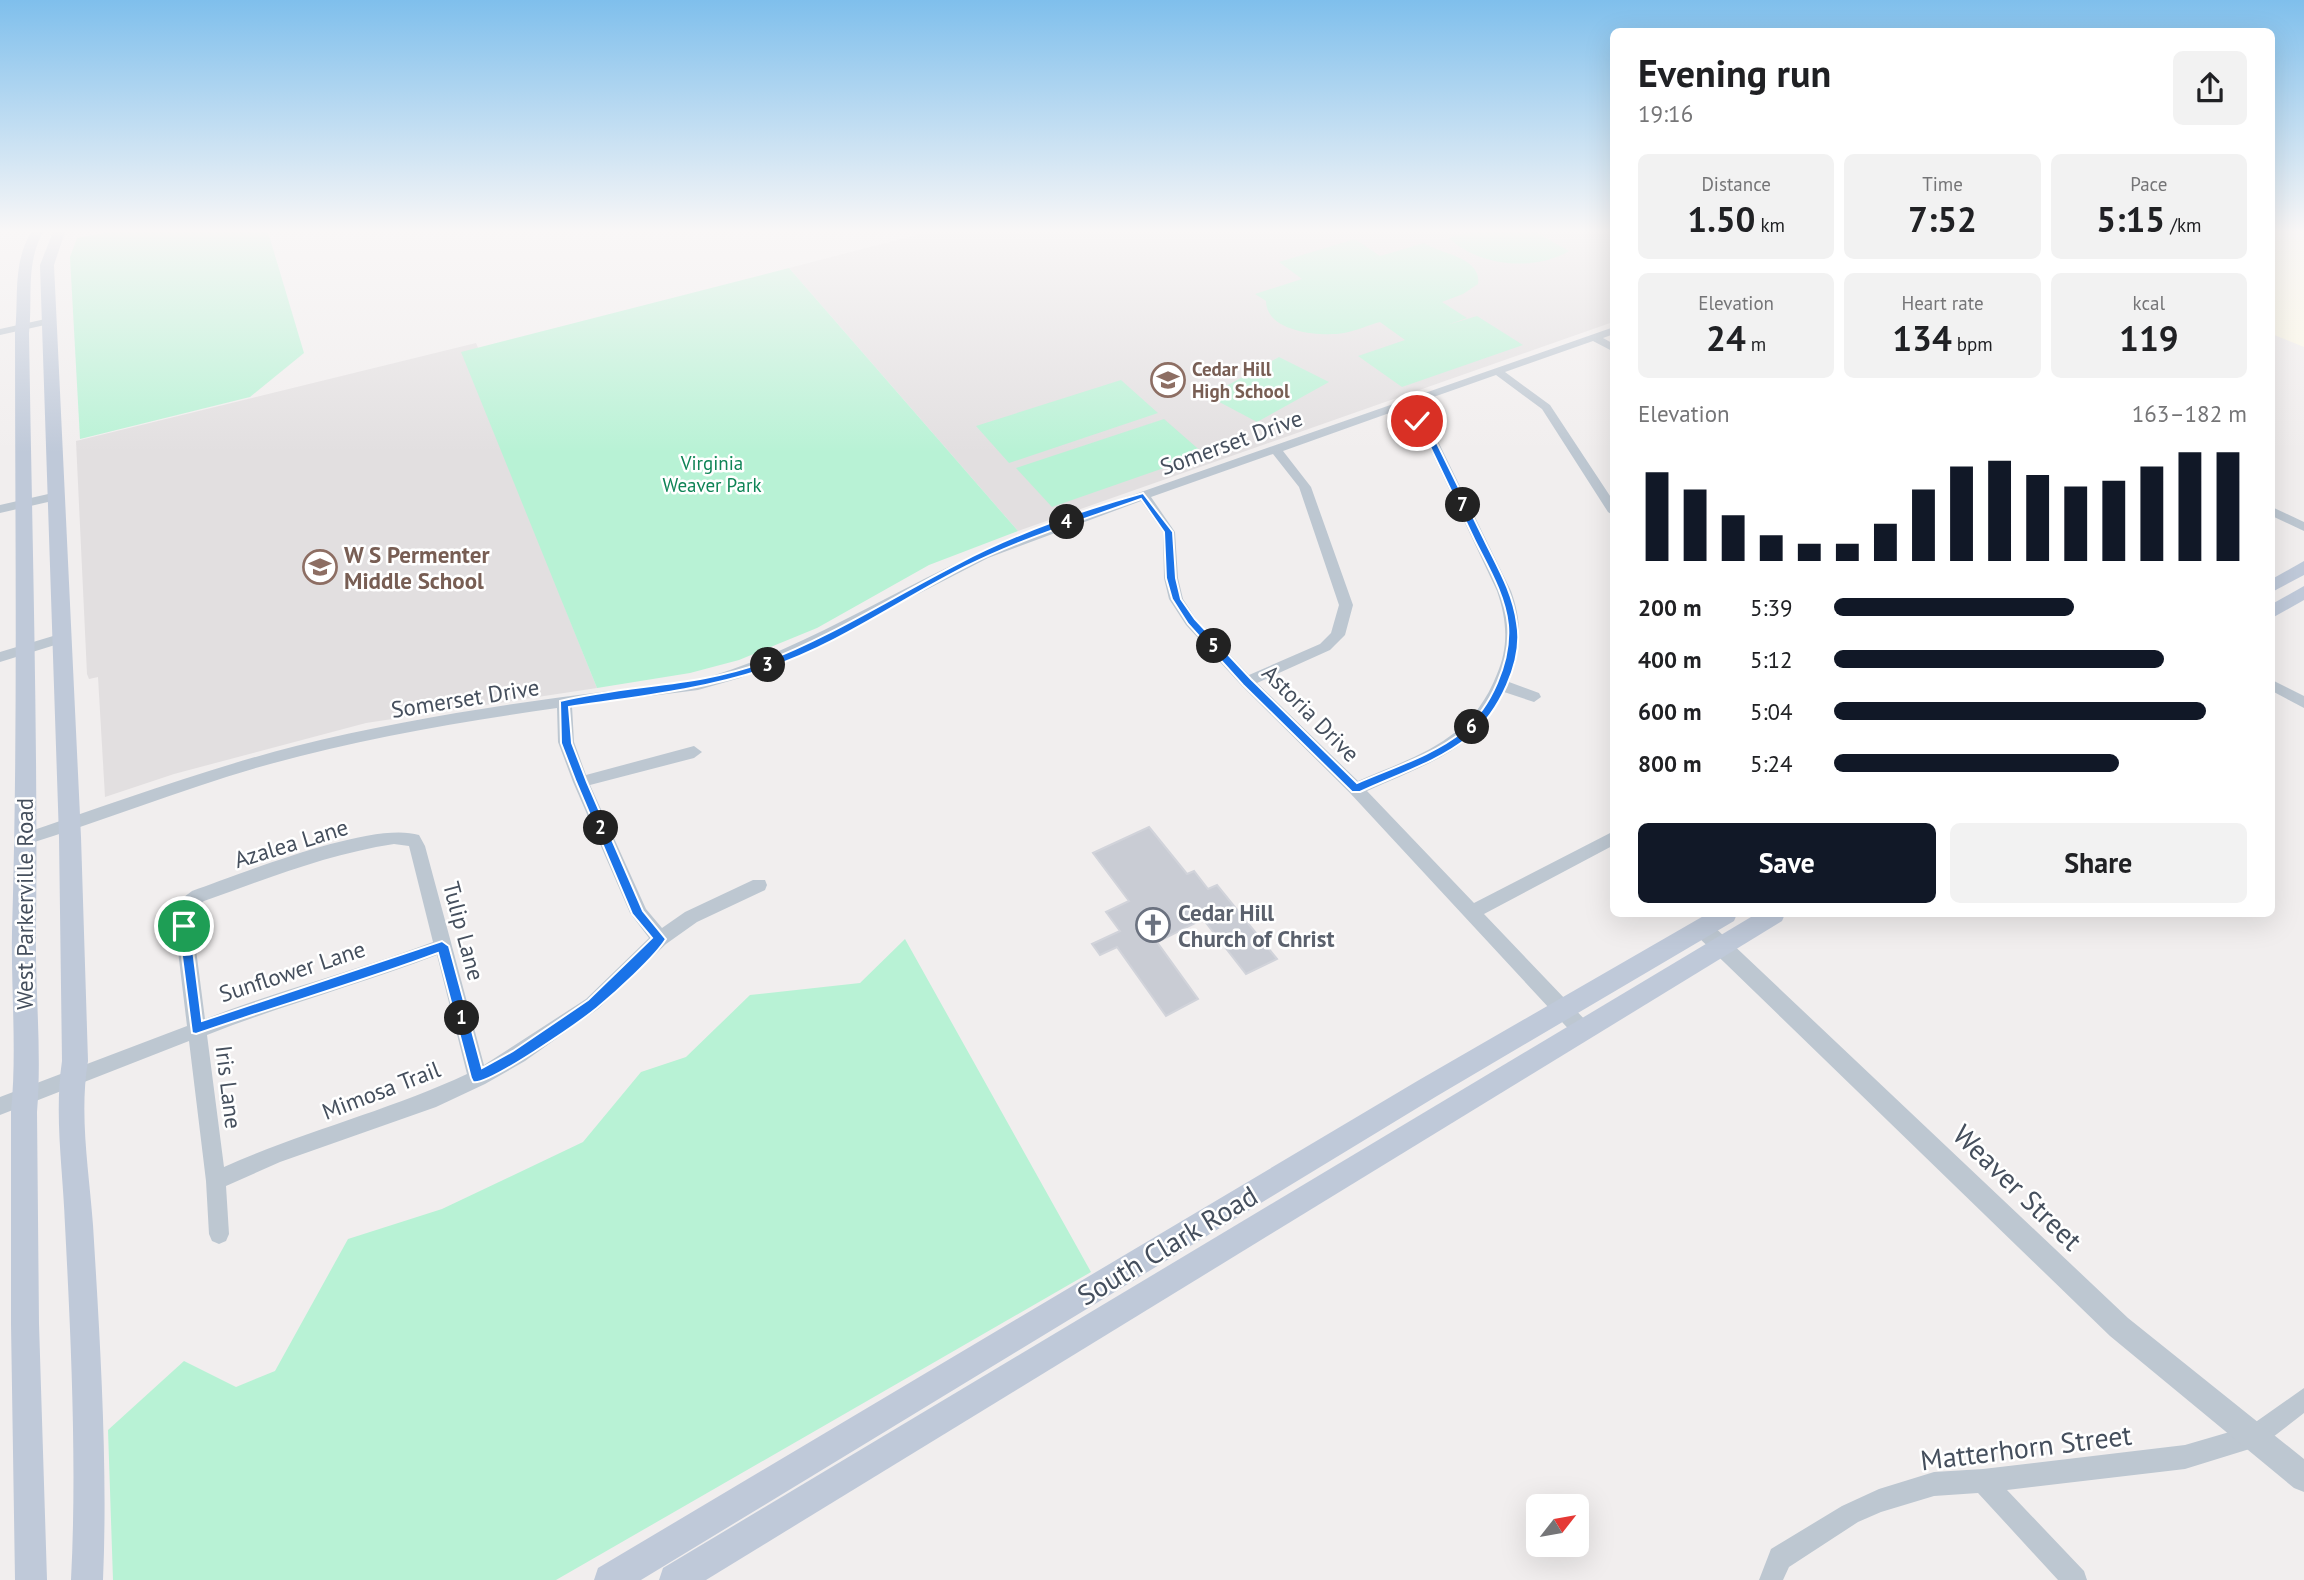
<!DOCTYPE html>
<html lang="en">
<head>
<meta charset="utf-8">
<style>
  body { margin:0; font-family:"PT Sans",sans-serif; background:#f2f2f2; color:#202124; height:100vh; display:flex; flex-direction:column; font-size:26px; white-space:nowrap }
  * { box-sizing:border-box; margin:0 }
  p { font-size:23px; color:#757577 }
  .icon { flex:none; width:38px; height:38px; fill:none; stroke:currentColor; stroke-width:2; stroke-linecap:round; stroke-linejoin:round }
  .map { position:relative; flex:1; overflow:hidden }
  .panel { position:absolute; left:1610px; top:28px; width:665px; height:889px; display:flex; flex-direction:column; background:#fff; border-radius:10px; box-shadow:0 7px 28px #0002 }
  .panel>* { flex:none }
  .needle { width:46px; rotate:59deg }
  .fabs { position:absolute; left:1526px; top:1494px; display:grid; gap:14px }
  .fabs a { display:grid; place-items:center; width:63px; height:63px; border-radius:10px; background:#fff; box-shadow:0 7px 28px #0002; font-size:35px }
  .pin { position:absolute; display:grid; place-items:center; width:60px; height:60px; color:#fff; margin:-30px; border:4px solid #fff; border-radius:50%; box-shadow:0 2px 7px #0007 }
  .km { position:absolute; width:35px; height:35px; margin:-18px; border-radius:50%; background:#222; color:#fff; font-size:19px; line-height:35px; text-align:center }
  .round { display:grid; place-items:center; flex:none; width:74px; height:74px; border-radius:10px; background:#f2f2f2 }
  .summary { display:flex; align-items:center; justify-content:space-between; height:119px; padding:0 28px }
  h1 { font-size:38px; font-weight:700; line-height:52px }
  .metrics { display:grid; grid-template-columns:repeat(3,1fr); gap:10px; height:119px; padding:7px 28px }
  .metrics div { display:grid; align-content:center; border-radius:10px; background:#f2f2f2; text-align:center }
  .metrics b { font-size:35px; font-weight:700 }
  .metrics small { font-size:19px; font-weight:400 }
  .metrics p { font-size:19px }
  .chart { height:196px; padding:14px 28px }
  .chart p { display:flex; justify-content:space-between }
  .chart svg { width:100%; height:126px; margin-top:7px; stroke:#111827; stroke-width:6 }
  .button { display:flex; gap:14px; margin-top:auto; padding:14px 28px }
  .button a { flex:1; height:80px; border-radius:10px; background:#111827; color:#fff; font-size:28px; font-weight:700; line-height:80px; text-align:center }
  .button a+a { background:#f2f2f2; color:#202124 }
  ul { padding:0 28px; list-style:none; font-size:23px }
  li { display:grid; grid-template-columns:112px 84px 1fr; align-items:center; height:52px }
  li i { height:18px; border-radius:9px; background:#111827 }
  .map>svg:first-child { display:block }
  .commercial { fill:#fdf9e5 }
  .education { fill:#e2dfe0 }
  .green { fill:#b8f2d5 }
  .building { fill:#c9ccd4; stroke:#d1d3da; stroke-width:2 }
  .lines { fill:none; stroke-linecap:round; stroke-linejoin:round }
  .minor { fill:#bdc7d1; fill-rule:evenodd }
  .tertiary { fill:#bdc7d1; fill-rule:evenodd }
  .secondary { fill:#bfc9d9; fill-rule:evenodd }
  .route { fill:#1a73e8; stroke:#fff; stroke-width:2 }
  .labels { text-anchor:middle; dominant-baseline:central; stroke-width:5; stroke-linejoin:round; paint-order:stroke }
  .far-education-label { font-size:19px; font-weight:bold; fill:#785e54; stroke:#fff; text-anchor:start }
  .far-park-label { font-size:19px; fill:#0f8456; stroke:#fff }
  .street-label { font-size:23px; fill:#454f5d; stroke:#fff }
  .education-label { font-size:23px; font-weight:bold; fill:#785e54; stroke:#fff; text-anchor:start }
  .worship-label { font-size:23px; font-weight:bold; fill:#5b616d; stroke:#fff; text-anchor:start }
  .near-street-label { font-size:28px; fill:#454f5d; stroke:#fff }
</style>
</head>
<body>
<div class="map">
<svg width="2304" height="1580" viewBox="0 0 2304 1580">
  <rect width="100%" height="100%" fill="#f1eeee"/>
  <polygon class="commercial" points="2272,232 2304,232 2304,347 2272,334"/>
  <g class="education">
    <polygon points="928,232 1613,232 1613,322 1018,531 789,268"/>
    <polygon points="476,343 585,595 563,603 597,688 366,723 174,774 105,797 98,677 89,679 87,674 76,441"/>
  </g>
  <g class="green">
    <polygon points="109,232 268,232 304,353 250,397 80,439 70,257 77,238"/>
    <path d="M1468,232H1535L1569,251C1534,272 1478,266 1449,238Z"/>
    <path d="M1355,239L1380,256L1424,243C1440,254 1482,257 1478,284L1463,294L1442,302L1467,318L1447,325L1477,316L1523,345L1402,387L1358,356L1405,340L1380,322C1368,325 1356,331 1344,333C1321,337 1266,332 1266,301L1255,294L1302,279L1279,262Z"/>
    <polygon points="789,268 1018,531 929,565 817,628 739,660 690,673 597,688 461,352"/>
    <polygon points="1279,357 1329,382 1257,422 1208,396"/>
    <polygon points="1121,380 1158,413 1009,463 976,426"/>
    <polygon points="1164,419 1204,454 1052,507 1016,468"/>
    <polygon points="905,939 1091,1272 556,1580 113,1580 108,1430 184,1361 236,1387 275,1371 348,1239 442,1209 583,1142 641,1072 686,1057 750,995 860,983"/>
  </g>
  <polygon class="building" points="1149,827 1187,874 1194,871 1208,889 1217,885 1277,959 1246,974 1203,919 1157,942 1198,999 1166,1016 1117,947 1100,955 1092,944 1120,931 1106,912 1129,901 1093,853"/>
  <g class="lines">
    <g class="minor">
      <polygon points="50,318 55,321 54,323 0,335 0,329"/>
      <path d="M1614,327V334L1603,338L1614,344V352L1593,341L1505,372L1550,405L1614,502V516L1608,512L1542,409L1496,375L1405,407L1421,419L1434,433L1511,591C1523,624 1521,650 1509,682L1539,693L1541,697L1534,702L1504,692C1475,752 1423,765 1367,791L1474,903L1614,831V845L1484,914L1589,1024L1591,1030L1589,1036L1582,1038L1575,1036L1350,793L1242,686L1186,625L1169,599L1164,578L1163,532L1141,501L988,558L807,651L740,678L698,690L572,706L574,742L586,775L694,746L702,752L694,758L590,785L646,909L662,928L685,912L753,880H765L767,885L765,890L697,922L666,944L598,1009L525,1061L485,1084L436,1107L280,1162L226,1186L229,1234L226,1241L219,1244L212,1241L209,1234L206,1181L189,1041L0,1115V1097L187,1026L175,926L180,900L192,891C241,874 372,820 419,835L425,846L484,1065L586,999L649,938L630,913L573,782L558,742L557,708C458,722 359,739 263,766C183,789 105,820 25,845L19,843L17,839L19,835C111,804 202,770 296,746C428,713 563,696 698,680C780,657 851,616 926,578C963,559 1000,544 1038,528ZM1395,411L1423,434L1497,591C1507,620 1509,646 1497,674C1471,741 1418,755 1358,781L1257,683L1330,650L1345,635L1353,605L1311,487L1283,451ZM1273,454L1299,487L1339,605L1331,633L1320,644L1249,675L1196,619L1183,599L1178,578L1175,532L1151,497ZM394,844L409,846L433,942C358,970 280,990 205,1019L193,926L194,908L204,901C266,879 328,854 394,844ZM437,955L467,1074C388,1111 304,1131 224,1167L207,1035C283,1005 361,984 437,955Z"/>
      <polygon points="57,492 63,496 61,499 0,513 0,505"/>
      <polygon points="2272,507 2304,522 2304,531 2272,516"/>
      <polygon points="63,633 68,635 70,638 68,641 0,662 0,652"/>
      <polygon points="2272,680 2304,696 2304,708 2272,691"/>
      <polygon points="2304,1388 2304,1413 2264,1444 2256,1447 2185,1469 2007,1490 2084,1571 2087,1580 2058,1580 1978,1493 1934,1496 1881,1512 1858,1522 1789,1567 1783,1580 1759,1580 1771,1549 1842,1506 1879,1489 1934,1472 1983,1469 2185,1445 2250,1426"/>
    </g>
    <polygon class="tertiary" points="1702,919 1709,922 2128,1318 2304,1459 2304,1492 2294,1488 2110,1336 1695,934 1691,928 1695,922"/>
    <g class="secondary">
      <path d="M31,232H43C25,265 33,297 29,333C32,533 38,732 36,932C35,992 42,1052 37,1112L39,1324L47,1580H15L11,1324V1112C17,1052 11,992 12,932C18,732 15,533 15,333C19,297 12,265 31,232Z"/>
      <path d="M53,232H65L54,265L81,837L88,1061C79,1115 89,1170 93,1225C100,1340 108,1465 103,1580H71C77,1465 71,1340 65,1225C63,1170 54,1115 62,1061L59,837L40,265Z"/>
      <polygon points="2304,561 2304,575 2272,592 2272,579"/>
      <polygon points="2304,586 2304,600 2272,618 2272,604"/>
      <polygon points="1707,914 1737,914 1734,921 1437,1096 641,1580 594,1580 598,1568 1419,1080"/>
      <polygon points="1756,914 1785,914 1782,921 706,1580 659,1580 663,1568"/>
    </g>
  </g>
  <linearGradient id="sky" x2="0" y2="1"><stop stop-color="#7fbfec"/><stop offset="0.51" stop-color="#f9f7f7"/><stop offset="1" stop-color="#f9f7f7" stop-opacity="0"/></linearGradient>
  <rect width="2304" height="453" fill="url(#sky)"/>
  <path class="route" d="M1417,418L1432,433C1449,468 1467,504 1484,539C1497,566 1513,592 1517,623C1524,661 1499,713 1469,737C1438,762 1396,775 1360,792H1352L1243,685L1188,624L1172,599L1166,578L1164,532L1141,499C1083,520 1023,538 967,566C901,599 838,645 768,668C703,690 637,697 569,707L572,743L587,782L643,911L666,939C655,957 615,993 597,1008C581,1021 487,1087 473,1082L471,1078L438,953C358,983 276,1006 196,1034L192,1033L178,926L184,921L190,926L202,1021L442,941L449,946L482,1068L513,1051L588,1000L652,938L632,914L576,782L561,743L560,701C628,684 698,687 764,662C832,636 894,596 959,563C1016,533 1082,510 1143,493L1173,532L1176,578L1181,599L1195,619L1251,679L1357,783C1391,768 1434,755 1463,731C1491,707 1511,662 1508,625C1505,595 1488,567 1475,541C1458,505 1441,470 1424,434L1413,421Z"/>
  <defs>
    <g id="school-ring" transform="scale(1.75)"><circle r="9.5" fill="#fff" stroke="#8d6e63" stroke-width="1.5"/><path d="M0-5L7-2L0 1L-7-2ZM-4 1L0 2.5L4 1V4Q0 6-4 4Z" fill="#8d6e63"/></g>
    <g id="church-ring" transform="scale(1.75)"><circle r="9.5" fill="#fff" stroke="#6b7280" stroke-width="1.5"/><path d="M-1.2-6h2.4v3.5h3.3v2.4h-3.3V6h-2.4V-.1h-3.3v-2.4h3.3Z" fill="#6b7280"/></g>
  </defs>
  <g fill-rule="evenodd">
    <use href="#school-ring" x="1168" y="380"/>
    <use href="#school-ring" x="320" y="567"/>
    <use href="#church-ring" x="1153" y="925"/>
  </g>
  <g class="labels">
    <g class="far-education-label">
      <text x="1192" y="369">Cedar Hill<tspan x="1192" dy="22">High School</tspan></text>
    </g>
    <g class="far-park-label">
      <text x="712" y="463">Virginia<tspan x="712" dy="22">Weaver Park</tspan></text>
    </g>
    <g class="street-label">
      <text transform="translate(1231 442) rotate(-20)">Somerset Drive</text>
      <text transform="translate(465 698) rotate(-9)">Somerset Drive</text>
      <text transform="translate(1311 713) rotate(45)">Astoria Drive</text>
      <text transform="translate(291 843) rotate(-17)">Azalea Lane</text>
      <text transform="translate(24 904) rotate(-90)">West Parkerville Road</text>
      <text transform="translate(464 931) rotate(75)">Tulip Lane</text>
      <text transform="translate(292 971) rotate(-18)">Sunflower Lane</text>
      <text transform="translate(229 1087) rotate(83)">Iris Lane</text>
      <text transform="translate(381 1090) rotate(-21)">Mimosa Trail</text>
    </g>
    <g class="education-label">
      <text x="344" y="554">W S Permenter<tspan x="344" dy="26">Middle School</tspan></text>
    </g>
    <g class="worship-label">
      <text x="1178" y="912">Cedar Hill<tspan x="1178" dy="26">Church of Christ</tspan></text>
    </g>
    <g class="near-street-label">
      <text transform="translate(2018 1187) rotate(44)">Weaver Street</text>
      <text transform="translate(1167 1245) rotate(-31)">South Clark Road</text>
      <text transform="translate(2026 1447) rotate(-7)">Matterhorn Street</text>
    </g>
  </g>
</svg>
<div class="fabs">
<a><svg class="needle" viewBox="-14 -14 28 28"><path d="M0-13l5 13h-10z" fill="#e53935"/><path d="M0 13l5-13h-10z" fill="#757577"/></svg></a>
</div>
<div class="pin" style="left:184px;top:926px;background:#1e9e55"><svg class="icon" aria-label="arrive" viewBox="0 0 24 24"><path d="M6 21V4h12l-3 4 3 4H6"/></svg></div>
<div class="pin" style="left:1417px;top:421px;background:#d93025"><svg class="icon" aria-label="check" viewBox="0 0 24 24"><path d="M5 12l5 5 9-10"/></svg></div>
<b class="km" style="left:462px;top:1018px">1</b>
<b class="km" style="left:601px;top:828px">2</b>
<b class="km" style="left:768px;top:665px">3</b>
<b class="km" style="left:1067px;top:522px">4</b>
<b class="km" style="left:1214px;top:646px">5</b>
<b class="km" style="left:1472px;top:727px">6</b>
<b class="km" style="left:1463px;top:505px">7</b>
<section class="panel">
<div class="summary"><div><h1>Evening run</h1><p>19:16</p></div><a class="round"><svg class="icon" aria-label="share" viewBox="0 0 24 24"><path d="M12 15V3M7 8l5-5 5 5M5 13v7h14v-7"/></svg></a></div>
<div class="metrics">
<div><p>Distance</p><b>1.50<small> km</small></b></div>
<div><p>Time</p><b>7:52</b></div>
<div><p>Pace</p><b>5:15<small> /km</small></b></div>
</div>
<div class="metrics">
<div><p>Elevation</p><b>24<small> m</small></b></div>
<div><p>Heart rate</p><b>134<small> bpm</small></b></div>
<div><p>kcal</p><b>119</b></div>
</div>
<div class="chart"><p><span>Elevation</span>163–182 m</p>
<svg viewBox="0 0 160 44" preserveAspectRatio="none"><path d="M5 44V13M15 44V19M25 44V28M35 44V35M45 44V38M55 44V38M65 44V31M75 44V19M85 44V11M95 44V9M105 44V14M115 44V18M125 44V16M135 44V11M145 44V6M155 44V6"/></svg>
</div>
<ul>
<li><b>200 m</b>5:39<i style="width:58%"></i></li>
<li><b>400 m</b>5:12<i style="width:80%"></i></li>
<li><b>600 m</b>5:04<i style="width:90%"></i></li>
<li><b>800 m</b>5:24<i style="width:69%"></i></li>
</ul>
<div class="button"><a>Save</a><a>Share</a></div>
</section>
</div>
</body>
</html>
